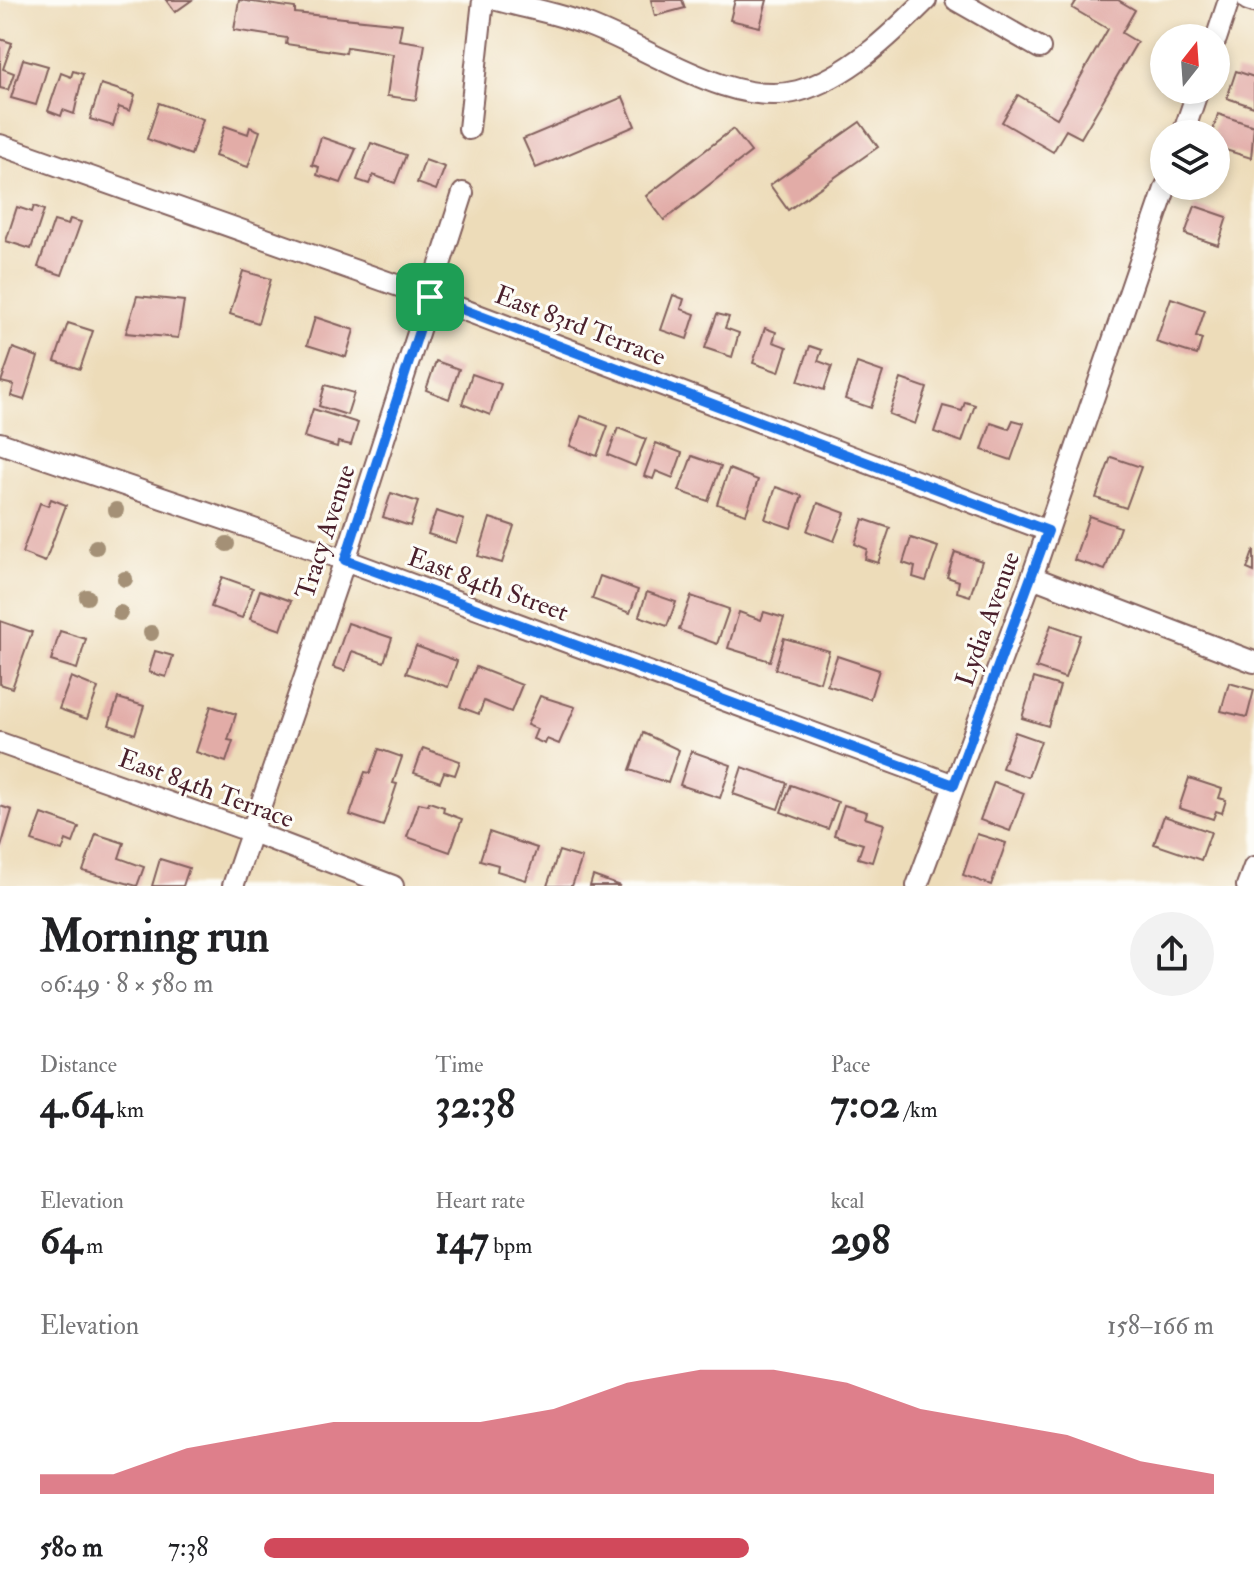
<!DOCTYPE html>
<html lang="en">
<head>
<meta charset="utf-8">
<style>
  body { margin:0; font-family:"IM FELL Double Pica",serif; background:#f2f2f2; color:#202124; height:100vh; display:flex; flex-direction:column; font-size:30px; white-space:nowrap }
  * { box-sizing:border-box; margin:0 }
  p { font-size:26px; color:#757577 }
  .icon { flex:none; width:44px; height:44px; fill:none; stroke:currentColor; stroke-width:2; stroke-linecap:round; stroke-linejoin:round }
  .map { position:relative; height:886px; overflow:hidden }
  .panel { display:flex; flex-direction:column; background:#fff; flex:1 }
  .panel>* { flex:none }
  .needle { width:52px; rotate:17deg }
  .buttons { position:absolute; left:1150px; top:24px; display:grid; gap:16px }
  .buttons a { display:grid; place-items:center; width:80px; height:80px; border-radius:50%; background:#fff; box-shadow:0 4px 12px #0003; font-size:40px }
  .pin { position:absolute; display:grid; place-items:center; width:68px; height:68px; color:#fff; margin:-34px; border-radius:16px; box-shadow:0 4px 12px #0006 }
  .round { display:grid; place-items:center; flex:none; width:84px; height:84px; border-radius:42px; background:#f2f2f2 }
  .summary { display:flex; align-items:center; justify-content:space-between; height:136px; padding:0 40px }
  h1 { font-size:44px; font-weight:700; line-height:60px }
  .figures { display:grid; grid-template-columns:repeat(3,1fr); gap:12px; height:136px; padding:8px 40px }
  .figures div { display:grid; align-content:center }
  .figures b { font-size:40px; font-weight:700 }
  .figures small { font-size:22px; font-weight:400 }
  .figures p { font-size:22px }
  .chart { height:224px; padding:16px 40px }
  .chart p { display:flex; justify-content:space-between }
  .chart svg { width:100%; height:144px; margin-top:8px; fill:#d1495b; opacity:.7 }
  ul { padding:0 40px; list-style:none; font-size:26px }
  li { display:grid; grid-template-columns:128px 96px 1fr; align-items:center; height:60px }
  li i { height:20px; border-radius:10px; background:#d1495b }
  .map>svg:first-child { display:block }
  .building { fill:#e2aca7 }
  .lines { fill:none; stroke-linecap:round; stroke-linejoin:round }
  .minor-casing { stroke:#83615d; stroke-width:24 }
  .minor { stroke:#fff; stroke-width:20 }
  .tree { fill:#a49076 }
  .route-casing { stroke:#fff; stroke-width:16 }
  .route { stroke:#1a73e8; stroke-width:10 }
  .labels { text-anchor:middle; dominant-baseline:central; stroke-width:6; stroke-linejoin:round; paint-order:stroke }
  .street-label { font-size:26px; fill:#4a1f2b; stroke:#fdfcf7 }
</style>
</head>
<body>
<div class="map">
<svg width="1254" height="886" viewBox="0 0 1254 886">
  <rect width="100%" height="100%" fill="#fdfcf7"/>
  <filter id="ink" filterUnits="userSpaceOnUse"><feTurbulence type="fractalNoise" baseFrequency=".0125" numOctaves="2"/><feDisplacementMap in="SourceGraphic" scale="16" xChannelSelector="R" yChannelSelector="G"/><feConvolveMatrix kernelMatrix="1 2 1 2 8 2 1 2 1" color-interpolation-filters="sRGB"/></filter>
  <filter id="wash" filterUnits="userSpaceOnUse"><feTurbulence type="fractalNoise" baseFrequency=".006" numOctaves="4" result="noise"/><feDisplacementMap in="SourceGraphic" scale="32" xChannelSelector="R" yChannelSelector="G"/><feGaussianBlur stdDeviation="1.8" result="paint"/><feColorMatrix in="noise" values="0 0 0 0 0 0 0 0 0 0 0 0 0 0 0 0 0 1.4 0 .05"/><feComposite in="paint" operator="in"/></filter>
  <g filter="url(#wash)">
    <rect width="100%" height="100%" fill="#eddcb9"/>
    <g id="blocks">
      <g class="building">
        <polygon points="166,0 192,0 175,12"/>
        <polygon points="239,0 295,8 295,13 402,24 399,40 425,44 416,100 387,96 393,54 347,47 346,53 286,44 287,38 234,30"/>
        <polygon points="651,0 682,0 685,8 655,16"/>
        <polygon points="735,0 767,0 760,27 730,20"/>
        <polygon points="1077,0 1118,0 1135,10 1122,33 1137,42 1081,138 1066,130 1053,152 1002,122 1018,95 1057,118 1108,29 1072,8"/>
        <polygon points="0,39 12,43 3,69 14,73 8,90 0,88"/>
        <polygon points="23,59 48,66 36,105 11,98"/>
        <polygon points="73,71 83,74 74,114 63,110 61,116 48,111 61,73 71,77"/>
        <polygon points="1236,71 1254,77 1254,107 1227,98"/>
        <polygon points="101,84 135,95 130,111 119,107 113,126 90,119"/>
        <polygon points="623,97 635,126 536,168 523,139"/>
        <polygon points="159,103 203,119 191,155 147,139"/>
        <polygon points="1218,114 1254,126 1251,158 1216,147 1216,134 1212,134"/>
        <polygon points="860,122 878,147 788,210 770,185"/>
        <polygon points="225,126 248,134 250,127 260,131 248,167 215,156"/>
        <polygon points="733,129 751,152 664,220 646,196"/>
        <polygon points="321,137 356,149 341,183 317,175 319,167 312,165"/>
        <polygon points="371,143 406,155 395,183 373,175 369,184 357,180"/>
        <polygon points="425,160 445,167 436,190 417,183"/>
        <polygon points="34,206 44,210 31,249 6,241 17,207 32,212"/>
        <polygon points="1195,206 1227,217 1218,245 1185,234"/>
        <polygon points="70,219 81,222 62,275 38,267 54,221 68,225"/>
        <polygon points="243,271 271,279 258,323 230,314"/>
        <polygon points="673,295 684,299 681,309 695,314 687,339 661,330"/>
        <polygon points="137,296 184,301 178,338 126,333"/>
        <polygon points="1171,298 1205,310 1196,337 1202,339 1197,355 1156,342"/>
        <polygon points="717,314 729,317 725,328 739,333 732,357 705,348"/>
        <polygon points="315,317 354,330 346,357 307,345"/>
        <polygon points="68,323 93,331 80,369 55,361"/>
        <polygon points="765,328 776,332 773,342 787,347 779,372 753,363"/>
        <polygon points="810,346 822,350 818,361 832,366 824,390 798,381"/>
        <polygon points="13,348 38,357 24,400 11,396 14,385 1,382"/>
        <polygon points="436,361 459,369 449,399 426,390"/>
        <polygon points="857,363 883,372 871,408 845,399"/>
        <polygon points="472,374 501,384 490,415 462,404"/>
        <polygon points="901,379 927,388 915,424 889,414"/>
        <polygon points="325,385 354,393 347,415 319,406"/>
        <polygon points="965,402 975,405 962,442 934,432 943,406 962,411"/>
        <polygon points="313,409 358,423 351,445 338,442 337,447 304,437"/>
        <polygon points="581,416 608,426 597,456 570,446"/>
        <polygon points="1013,420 1024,423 1011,460 982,450 991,423 1009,429"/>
        <polygon points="618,428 646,439 635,466 608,455"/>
        <polygon points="656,443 682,453 673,478 656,471 653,479 644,476"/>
        <polygon points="692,456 721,466 708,501 679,491"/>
        <polygon points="1111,457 1141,467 1126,508 1096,498"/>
        <polygon points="729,469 758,480 746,514 717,504"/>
        <polygon points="776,487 802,496 791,528 765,519"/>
        <polygon points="391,493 418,502 410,526 383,517"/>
        <polygon points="51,499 66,505 45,562 22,553 40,503 48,506"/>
        <polygon points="818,503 845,513 834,541 807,531"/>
        <polygon points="436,511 464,520 456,543 428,534"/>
        <polygon points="1089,516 1120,527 1105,570 1074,560"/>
        <polygon points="490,518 514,526 502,563 478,556"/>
        <polygon points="863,519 890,528 878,563 865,559 867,549 855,544"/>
        <polygon points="911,538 938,547 926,581 913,577 915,567 903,563"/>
        <polygon points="1254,549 1254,572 1247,569"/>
        <polygon points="955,552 982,561 970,596 957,592 959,581 947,577"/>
        <polygon points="600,576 638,590 630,613 592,599"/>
        <polygon points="222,577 253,588 242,618 211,607"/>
        <polygon points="260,590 291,601 281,630 250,619"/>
        <polygon points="647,592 676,602 667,626 639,616"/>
        <polygon points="691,596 729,609 717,644 679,630"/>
        <polygon points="739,612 761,620 764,612 784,618 770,661 728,648"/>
        <polygon points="0,621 32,632 12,688 0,684"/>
        <polygon points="348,623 392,638 384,662 352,651 345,671 333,667"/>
        <polygon points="1051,625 1080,635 1065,678 1036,668"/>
        <polygon points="60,631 86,639 77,669 51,661"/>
        <polygon points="784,638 829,651 820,682 775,669"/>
        <polygon points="416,646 457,661 448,687 406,673"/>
        <polygon points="155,651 173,656 166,677 149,672"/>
        <polygon points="837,656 879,670 870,699 827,685"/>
        <polygon points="476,667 522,685 511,712 484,701 479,714 460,707"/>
        <polygon points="71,677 98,688 87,719 59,709"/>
        <polygon points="1034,678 1060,686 1048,726 1022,718"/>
        <polygon points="1229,683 1254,690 1247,717 1221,711"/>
        <polygon points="540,696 575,707 559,744 547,739 545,744 533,739 537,729 527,725"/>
        <polygon points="118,698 144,706 135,734 109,725"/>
        <polygon points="211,706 236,714 228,740 233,741 226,762 196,752"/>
        <polygon points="1015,732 1041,741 1028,777 1002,768"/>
        <polygon points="643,733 679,750 668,783 630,770"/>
        <polygon points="423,748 460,761 455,775 444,772 440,782 414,773"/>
        <polygon points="379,749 402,757 393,783 397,784 383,826 350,815 365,772 370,773"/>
        <polygon points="691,751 731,765 720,798 680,785"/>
        <polygon points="742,767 787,783 778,809 733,794"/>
        <polygon points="1189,778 1222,789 1219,798 1226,800 1222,813 1216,811 1213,819 1179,808"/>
        <polygon points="994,782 1024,793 1010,831 980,820"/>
        <polygon points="791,785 838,802 828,829 781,812"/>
        <polygon points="429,802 444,807 443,812 462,819 450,852 407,837 419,803 428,805"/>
        <polygon points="844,805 867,812 865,818 884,824 872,862 858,858 863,844 834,835"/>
        <polygon points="0,806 12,810 1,847 0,847"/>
        <polygon points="42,814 79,827 73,843 66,840 62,851 32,841"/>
        <polygon points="1164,816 1211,832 1201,860 1154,844"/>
        <polygon points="489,832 537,848 526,880 497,871 498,865 480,860"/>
        <polygon points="96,834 124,843 119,858 144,867 137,886 83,871"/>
        <polygon points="977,834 1006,843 991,885 963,875"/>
        <polygon points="559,851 582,858 572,886 547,886"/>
        <polygon points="160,859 189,868 183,886 152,886"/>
        <polygon points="593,876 620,886 590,886"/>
      </g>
    </g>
  </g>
  <g filter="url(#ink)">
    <use href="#blocks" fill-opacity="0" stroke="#83615d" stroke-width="2"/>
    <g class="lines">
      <g class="minor-casing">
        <g id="minor">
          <path d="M497,0C526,8 557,13 585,24C646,45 730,109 798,91C848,77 890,36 926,0"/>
          <polyline points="956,0 1040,48"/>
          <polyline points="1248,0 1254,2"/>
          <polyline points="1216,39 1229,0"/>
          <polyline points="469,129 483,0"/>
          <polyline points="1183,134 1198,90"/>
          <polyline points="0,145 430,297 1048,531"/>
          <polyline points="0,443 345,560 954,785"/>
          <polyline points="1032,577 1254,662"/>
          <polyline points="0,743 252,832 393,886"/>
          <polyline points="233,886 345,560 463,193"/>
          <polyline points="917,886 1032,577 1166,186"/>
          <polyline points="1247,886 1254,867"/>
        </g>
      </g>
      <use href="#minor" class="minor"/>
    </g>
    <g class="tree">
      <circle cx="116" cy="510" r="8"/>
      <circle cx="227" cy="544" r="8"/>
      <circle cx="96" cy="547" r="8"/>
      <circle cx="125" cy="579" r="8"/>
      <circle cx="87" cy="597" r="8"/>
      <circle cx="120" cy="613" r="8"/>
      <circle cx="151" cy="633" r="8"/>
    </g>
  </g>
  <g class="lines" filter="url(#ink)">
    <g class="route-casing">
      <polygon id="route" points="430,297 1048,531 954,785 345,560"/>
    </g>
    <use href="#route" class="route"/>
  </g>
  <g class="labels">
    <g class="street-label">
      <text transform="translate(580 326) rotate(21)">East 83rd Terrace</text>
      <text transform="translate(326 532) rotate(-72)">Tracy Avenue</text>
      <text transform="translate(488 585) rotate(20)">East 84th Street</text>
      <text transform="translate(988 619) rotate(-70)">Lydia Avenue</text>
      <text transform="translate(206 789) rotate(20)">East 84th Terrace</text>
    </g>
  </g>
</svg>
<div class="buttons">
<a><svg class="needle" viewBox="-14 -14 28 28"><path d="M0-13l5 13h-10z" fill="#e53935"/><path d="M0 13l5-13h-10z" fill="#757577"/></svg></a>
<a><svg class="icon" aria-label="layers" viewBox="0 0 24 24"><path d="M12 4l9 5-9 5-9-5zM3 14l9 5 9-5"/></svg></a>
</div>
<div class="pin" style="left:430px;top:297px;background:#1e9e55"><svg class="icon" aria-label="arrive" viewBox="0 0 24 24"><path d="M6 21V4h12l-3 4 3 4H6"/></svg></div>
</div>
<section class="panel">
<div class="summary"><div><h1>Morning run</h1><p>06:49 · 8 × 580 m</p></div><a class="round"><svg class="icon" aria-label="share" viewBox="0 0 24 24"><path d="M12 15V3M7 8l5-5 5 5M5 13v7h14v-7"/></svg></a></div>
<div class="figures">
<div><p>Distance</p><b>4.64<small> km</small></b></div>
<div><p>Time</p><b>32:38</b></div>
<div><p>Pace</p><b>7:02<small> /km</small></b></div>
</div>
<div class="figures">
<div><p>Elevation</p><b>64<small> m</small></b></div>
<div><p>Heart rate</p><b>147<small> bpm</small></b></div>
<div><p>kcal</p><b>298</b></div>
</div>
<div class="chart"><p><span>Elevation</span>158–166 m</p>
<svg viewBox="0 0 160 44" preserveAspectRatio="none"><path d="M0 44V38L10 38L20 30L30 26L40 22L50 22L60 22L70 18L80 10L90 6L100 6L110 10L120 18L130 22L140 26L150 34L160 38V44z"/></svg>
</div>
<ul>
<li><b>580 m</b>7:38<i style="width:51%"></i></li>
</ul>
</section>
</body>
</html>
